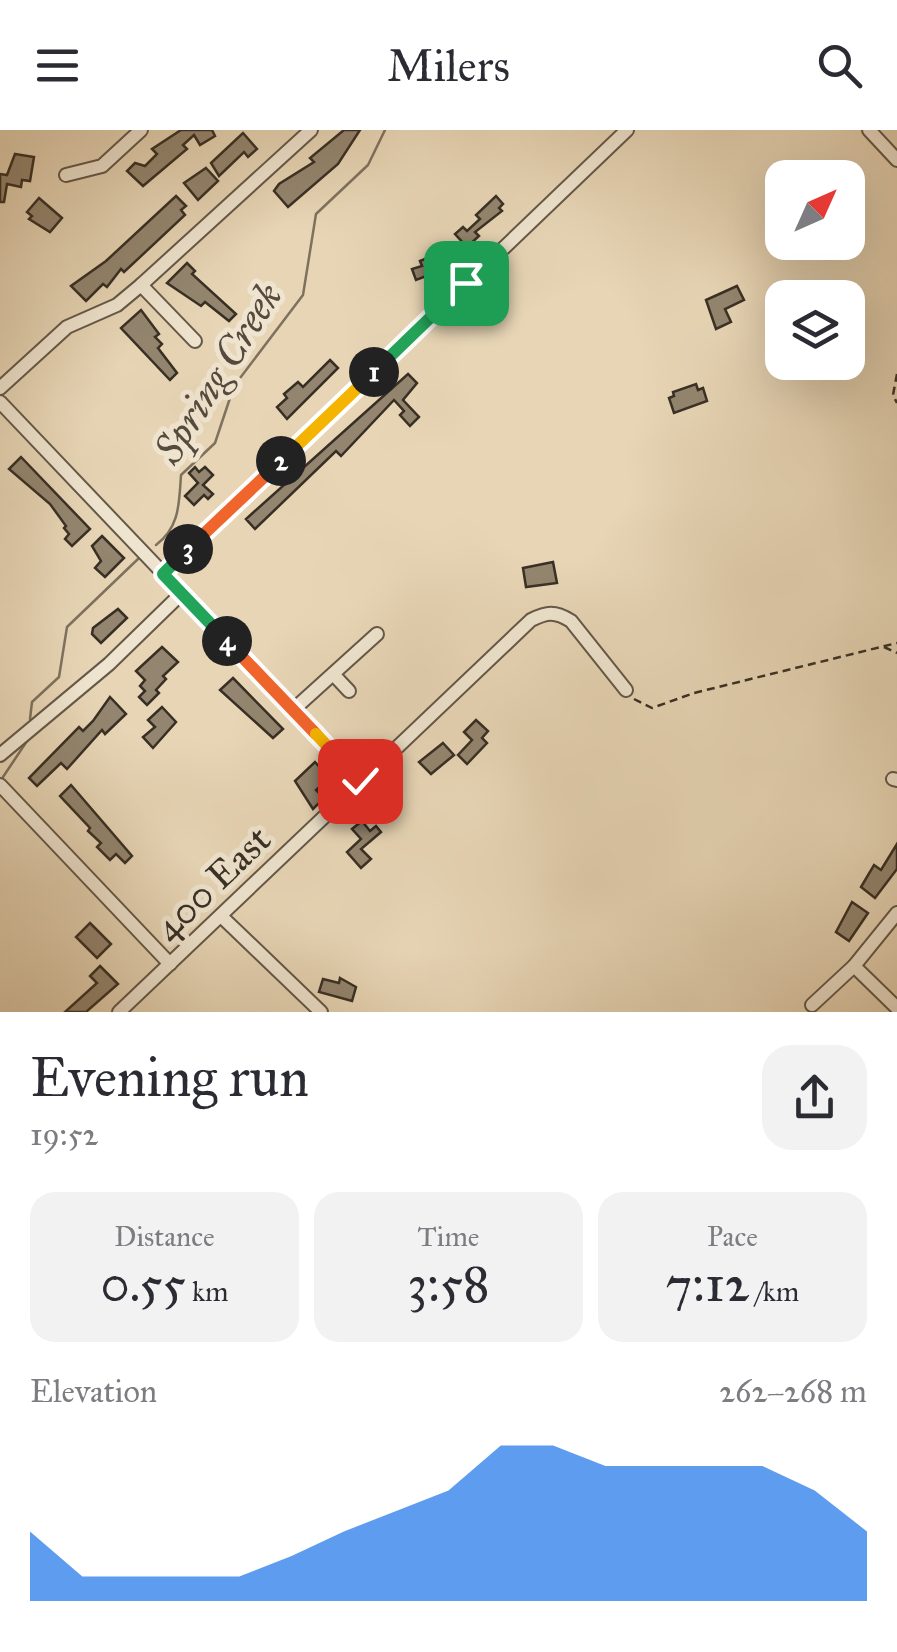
<!DOCTYPE html>
<html lang="en">
<head>
<meta charset="utf-8">
<style>
  body { margin:0; font-family:"IM FELL Great Primer",serif; background:#f2f2f3; color:#2b2b33; height:100vh; display:flex; flex-direction:column; font-size:38px; white-space:nowrap }
  * { box-sizing:border-box; margin:0 }
  p { font-size:32px; color:#7c7c81 }
  .icon { flex:none; width:55px; height:55px; fill:none; stroke:currentColor; stroke-width:2; stroke-linecap:round; stroke-linejoin:round }
  .map { position:relative; height:882px; overflow:hidden }
  .side { display:flex; flex-direction:column; background:#fff; flex:1 }
  .side>* { flex:none }
  .needle { width:65px; rotate:45deg }
  .tools { position:absolute; left:765px; top:30px; display:grid; gap:20px }
  .tools a { display:grid; place-items:center; width:100px; height:100px; border-radius:20px; background:#fff; box-shadow:0 10px 40px #0002; font-size:50px }
  .pin { position:absolute; display:grid; place-items:center; width:85px; height:85px; color:#fff; margin:-42px; border-radius:20px; box-shadow:0 5px 15px #0006 }
  .km { position:absolute; width:50px; height:50px; margin:-25px; border-radius:50%; background:#222; color:#fff; font-size:28px; line-height:50px; text-align:center }
  .round { display:grid; place-items:center; flex:none; width:105px; height:105px; border-radius:30px; background:#f2f2f3 }
  .head { display:flex; align-items:center; justify-content:space-between; height:170px; padding:0 30px }
  h1 { font-size:55px; font-weight:600; line-height:75px }
  .figures { display:grid; grid-template-columns:repeat(3,1fr); gap:15px; height:170px; padding:10px 30px }
  .figures div { display:grid; align-content:center; border-radius:25px; background:#f2f2f3; text-align:center }
  .figures b { font-size:50px; font-weight:600 }
  .figures small { font-size:28px; font-weight:400 }
  .figures p { font-size:28px }
  .chart { height:280px; padding:20px 30px }
  .chart p { display:flex; justify-content:space-between }
  .chart svg { width:100%; height:180px; margin-top:10px; fill:#1a73e8; opacity:.7 }
  header { display:flex; justify-content:space-between; align-items:center; height:130px; padding:0 30px; background:#fff; font-size:45px; font-weight:600 }
  .map>svg:first-child { display:block }
  .lines { fill:none; stroke-linecap:round; stroke-linejoin:round }
  .stream { stroke:#7e715e; stroke-width:2.5 }
  .building { fill:#93856f; stroke:#382f24; stroke-width:2.5 }
  .minor-casing { stroke:#645848; stroke-width:16 }
  .path { stroke:#382f24; stroke-width:2.5; stroke-dasharray:8 5; stroke-linecap:butt }
  .minor { stroke:#efe4cf; stroke-width:12 }
  .split-1-casing { stroke:#fff; stroke-width:20 }
  .split-2-casing { stroke:#fff; stroke-width:20 }
  .split-3-casing { stroke:#fff; stroke-width:20 }
  .split-4-casing { stroke:#fff; stroke-width:20 }
  .split-5-casing { stroke:#fff; stroke-width:20 }
  .split-6-casing { stroke:#fff; stroke-width:20 }
  .split-1 { stroke:#22a559; stroke-width:12 }
  .split-2 { stroke:#f5b400; stroke-width:12 }
  .split-3 { stroke:#f0652b; stroke-width:12 }
  .split-4 { stroke:#22a559; stroke-width:12 }
  .split-5 { stroke:#f0652b; stroke-width:12 }
  .split-6 { stroke:#f5b400; stroke-width:12 }
  .labels { text-anchor:middle; dominant-baseline:central; stroke-width:10; stroke-linejoin:round; paint-order:stroke }
  .street-label { font-size:38px; fill:#382f24; stroke:#efe4cf }
  .water-label { font-size:40px; font-style:italic; fill:#554a3c; stroke:#efe4cf }
</style>
</head>
<body>
<header><svg class="icon" aria-label="menu" viewBox="0 0 24 24"><path d="M4 6h16M4 12h16M4 18h16"/></svg>Milers<svg class="icon" aria-label="search" viewBox="0 0 24 24"><circle cx="10" cy="10" r="6"/><path d="M15 15l6 6"/></svg></header>
<div class="map">
<svg width="897" height="882" viewBox="0 0 897 882">
  <rect width="100%" height="100%" fill="#e7d5b5"/>
  <filter id="stains"><feTurbulence type="fractalNoise" baseFrequency=".002" numOctaves="4"/><feColorMatrix values="0 0 0 0 .2 0 0 0 0 .09 0 0 0 0 .02 0 0 0 .5 -.17"/></filter>
  <radialGradient id="worn" r=".72"><stop offset=".6" stop-color="#630" stop-opacity="0"/><stop offset="1" stop-color="#630" stop-opacity=".3"/></radialGradient>
  <g class="lines">
    <g class="stream">
      <path d="M156,415C180,397 179,373 181,345L215,313L234,256L303,165L316,84L368,35L385,0"/>
      <polyline points="30,589 32,572 59,547 67,497 138,429"/>
      <polyline points="3,647 27,611"/>
    </g>
  </g>
  <g class="building">
    <polygon points="181,0 212,0 215,6 200,15 194,5 183,15 187,19 143,56 127,41 135,33 145,36 157,24 152,19"/>
    <polygon points="344,0 360,0 338,34 288,77 274,61 279,54 314,32 310,28"/>
    <polygon points="243,3 257,19 248,27 244,22 219,46 211,33"/>
    <polygon points="15,24 34,27 30,51 22,50 21,57 7,54 4,72 0,72 0,44 7,45"/>
    <polygon points="206,38 218,51 198,70 184,53"/>
    <polygon points="176,66 186,76 181,80 185,85 124,142 121,139 107,157 103,154 86,171 71,156 106,131"/>
    <polygon points="496,66 503,74 499,78 502,81 475,102 479,106 467,117 455,104 463,97 467,101 480,89 476,85"/>
    <polygon points="39,68 62,88 50,102 29,89 32,86 27,82"/>
    <polygon points="442,122 448,138 416,150 412,139 422,136 420,131"/>
    <polygon points="187,133 195,141 192,144 236,184 229,191 205,172 201,176 167,153"/>
    <polygon points="737,156 744,170 725,179 731,192 716,199 706,170"/>
    <polygon points="141,180 159,204 155,207 162,214 158,218 177,243 170,250 121,198"/>
    <polygon points="330,230 338,238 287,289 277,277 287,268 284,264 298,252 303,257"/>
    <polygon points="408,244 417,253 403,270 419,287 410,296 400,285 404,281 394,270 341,326 336,321 255,399 246,389"/>
    <polygon points="696,254 698,260 703,258 707,271 674,283 669,268 674,266 673,262"/>
    <polygon points="21,327 90,399 72,416 65,409 69,404 64,398 66,396 50,374 9,339"/>
    <polygon points="195,337 199,342 205,337 213,345 203,355 213,364 208,369 204,365 194,375 185,366 198,353 189,343"/>
    <polygon points="102,406 124,428 105,447 95,438 101,431 92,416"/>
    <polygon points="553,432 557,453 526,457 523,438"/>
    <polygon points="118,479 127,488 101,513 92,504 93,498"/>
    <polygon points="162,517 178,532 163,546 166,549 156,560 159,563 147,575 139,567 145,561 140,556 145,550 136,541"/>
    <polygon points="233,548 283,599 273,608 220,560"/>
    <polygon points="110,567 126,584 105,604 102,600 67,639 61,633 37,656 29,648 79,597 83,601 93,591"/>
    <polygon points="162,577 176,592 153,618 143,607 155,597 148,590"/>
    <polygon points="476,590 488,601 482,608 487,613 467,634 458,625 472,610 464,602"/>
    <polygon points="443,613 454,625 431,644 419,632"/>
    <polygon points="315,632 329,648 316,660 324,668 313,679 295,651"/>
    <polygon points="71,655 132,726 125,733 116,724 110,730 97,717 101,713 88,701 90,698 60,666"/>
    <polygon points="362,691 370,701 376,696 381,702 361,719 371,729 361,738 347,722 361,709 352,699"/>
    <polygon points="897,714 897,739 875,768 861,757 874,735 881,740"/>
    <polygon points="852,772 868,783 849,811 836,802"/>
    <polygon points="90,793 111,814 97,828 76,807"/>
    <polygon points="100,836 118,854 86,882 65,882 97,853 90,846"/>
    <polygon points="340,848 356,857 352,871 319,862 323,849 339,853"/>
  </g>
  <g class="lines">
    <g class="minor-casing">
      <g id="minor">
        <polyline points="869,0 897,30"/>
        <polyline points="66,45 102,36 141,0"/>
        <polyline points="141,155 195,211"/>
        <polyline points="0,258 67,197 117,175 141,155 311,0"/>
        <polyline points="0,272 361,651"/>
        <polyline points="163,444 627,0"/>
        <polyline points="333,544 349,561"/>
        <polyline points="293,580 377,504"/>
        <polyline points="0,625 109,534 182,463"/>
        <polyline points="893,649 897,650"/>
        <polyline points="0,655 170,834"/>
        <polyline points="221,786 321,882"/>
        <polyline points="854,836 897,878"/>
        <polyline points="812,875 854,836 897,783"/>
        <path d="M119,882L531,490C547,482 555,481 571,491L626,560"/>
      </g>
    </g>
    <g class="path">
      <polyline points="897,244 893,265 897,273"/>
      <polyline points="884,517 897,523"/>
      <polyline points="634,569 652,578 694,563 897,513"/>
    </g>
    <use href="#minor" class="minor"/>
  </g>
  <g class="lines">
    <g class="split-1-casing">
      <polyline id="split-1" points="374,242 466,153"/>
    </g>
    <g class="split-2-casing">
      <polyline id="split-2" points="281,331 374,242"/>
    </g>
    <g class="split-3-casing">
      <polyline id="split-3" points="188,419 281,331"/>
    </g>
    <g class="split-4-casing">
      <polyline id="split-4" points="188,419 163,444 227,511"/>
    </g>
    <g class="split-5-casing">
      <polyline id="split-5" points="227,511 316,604"/>
    </g>
    <g class="split-6-casing">
      <polyline id="split-6" points="316,604 360,651"/>
    </g>
    <use href="#split-1" class="split-1"/>
    <use href="#split-2" class="split-2"/>
    <use href="#split-3" class="split-3"/>
    <use href="#split-4" class="split-4"/>
    <use href="#split-5" class="split-5"/>
    <use href="#split-6" class="split-6"/>
  </g>
  <g class="labels">
    <g class="street-label">
      <text transform="translate(212 753) rotate(-44)">400 East</text>
    </g>
    <g class="water-label">
      <text transform="translate(218 243) rotate(-58)">Spring Creek</text>
    </g>
  </g>
  <rect width="100%" height="100%" filter="url(#stains)"/>
  <rect width="100%" height="100%" fill="url(#worn)"/>
</svg>
<div class="tools">
<a><svg class="needle" viewBox="-14 -14 28 28"><path d="M0-13l5 13h-10z" fill="#e53935"/><path d="M0 13l5-13h-10z" fill="#7c7c81"/></svg></a>
<a><svg class="icon" aria-label="layers" viewBox="0 0 24 24"><path d="M12 4l9 5-9 5-9-5zM3 14l9 5 9-5"/></svg></a>
</div>
<div class="pin" style="left:466px;top:153px;background:#1e9e55"><svg class="icon" aria-label="arrive" viewBox="0 0 24 24"><path d="M6 21V4h12l-3 4 3 4H6"/></svg></div>
<div class="pin" style="left:360px;top:651px;background:#d93025"><svg class="icon" aria-label="check" viewBox="0 0 24 24"><path d="M5 12l5 5 9-10"/></svg></div>
<b class="km" style="left:374px;top:242px">1</b>
<b class="km" style="left:281px;top:331px">2</b>
<b class="km" style="left:188px;top:419px">3</b>
<b class="km" style="left:227px;top:511px">4</b>
</div>
<section class="side">
<div class="head"><div><h1>Evening run</h1><p>19:52</p></div><a class="round"><svg class="icon" aria-label="share" viewBox="0 0 24 24"><path d="M12 15V3M7 8l5-5 5 5M5 13v7h14v-7"/></svg></a></div>
<div class="figures">
<div><p>Distance</p><b>0.55<small> km</small></b></div>
<div><p>Time</p><b>3:58</b></div>
<div><p>Pace</p><b>7:12<small> /km</small></b></div>
</div>
<div class="chart"><p><span>Elevation</span>262–268 m</p>
<svg viewBox="0 0 160 44" preserveAspectRatio="none"><path d="M0 44V27L10 38L20 38L30 38L40 38L50 33L60 27L70 22L80 17L90 6L100 6L110 11L120 11L130 11L140 11L150 17L160 27V44z"/></svg>
</div>
</section>
</body>
</html>
